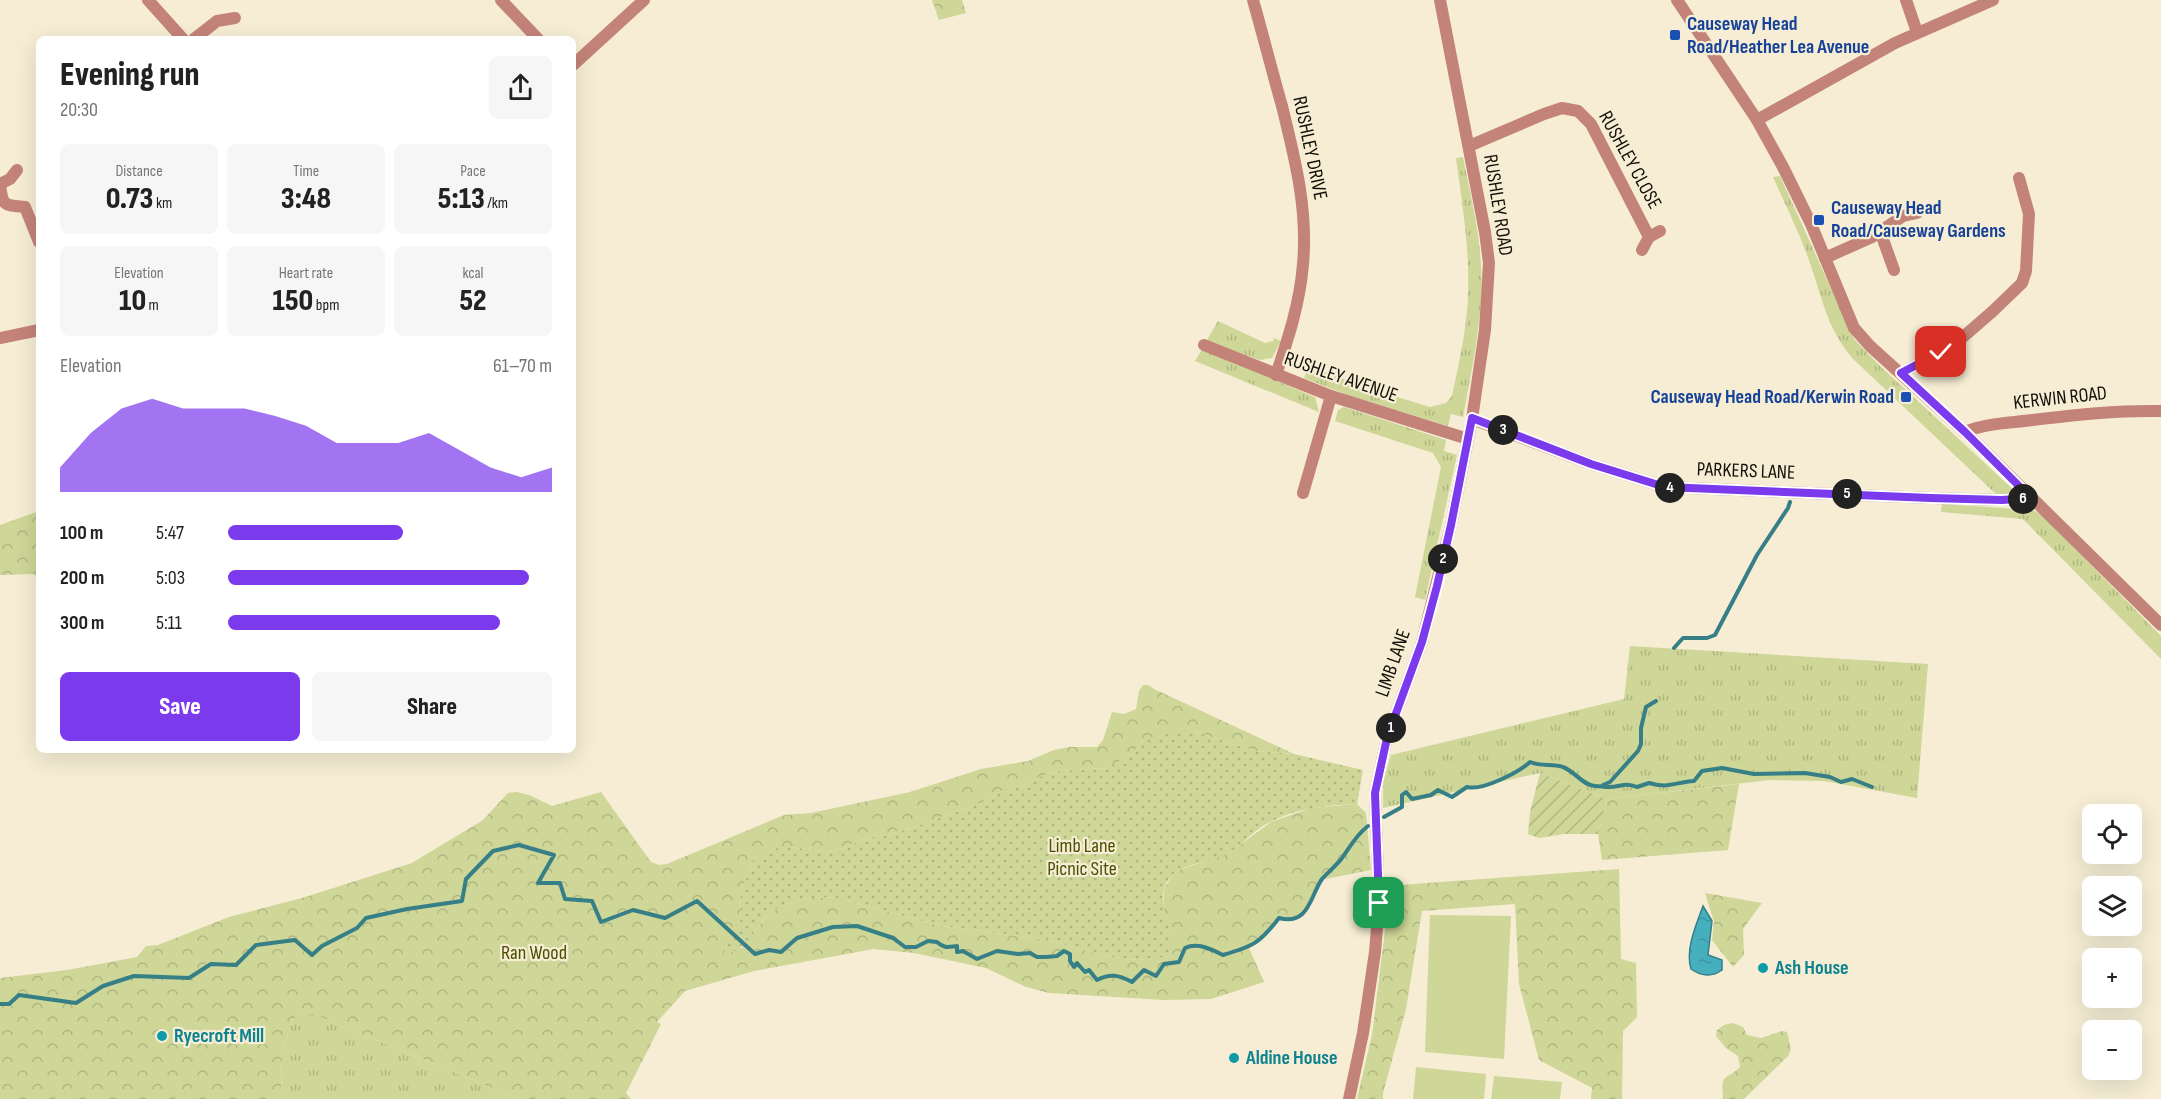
<!DOCTYPE html>
<html lang="en">
<head>
<meta charset="utf-8">
<style>
  body { margin:0; font-family:"Sofia Sans Condensed",sans-serif; background:#f6f6f6; color:#222; height:100vh; display:flex; flex-direction:column; font-size:22px; white-space:nowrap }
  * { box-sizing:border-box; margin:0 }
  p { font-size:20px; color:#767676 }
  .icon { flex:none; width:33px; height:33px; fill:none; stroke:currentColor; stroke-width:2; stroke-linecap:round; stroke-linejoin:round }
  .map { position:relative; flex:1; overflow:hidden }
  .drawer { position:absolute; left:36px; top:36px; width:540px; height:717px; display:flex; flex-direction:column; background:#fff; border-radius:9px; box-shadow:0 6px 24px #0002 }
  .drawer>* { flex:none }
  .controls { position:absolute; left:2082px; top:804px; display:grid; gap:12px }
  .controls a { display:grid; place-items:center; width:60px; height:60px; border-radius:9px; background:#fff; box-shadow:0 6px 24px #0002; font-size:30px }
  .pin { position:absolute; display:grid; place-items:center; width:51px; height:51px; color:#fff; margin:-26px; border-radius:12px; box-shadow:0 3px 9px #0006 }
  .km { position:absolute; width:30px; height:30px; margin:-15px; border-radius:50%; background:#222; color:#fff; font-size:16px; line-height:30px; text-align:center }
  .round { display:grid; place-items:center; flex:none; width:63px; height:63px; border-radius:9px; background:#f6f6f6 }
  .summary { display:flex; align-items:center; justify-content:space-between; height:102px; padding:0 24px }
  h1 { font-size:33px; font-weight:800; line-height:45px }
  .stats { display:grid; grid-template-columns:repeat(3,1fr); gap:9px; height:102px; padding:6px 24px }
  .stats div { display:grid; align-content:center; border-radius:9px; background:#f6f6f6; text-align:center }
  .stats b { font-size:30px; font-weight:800 }
  .stats small { font-size:16px; font-weight:400 }
  .stats p { font-size:16px }
  .chart { height:168px; padding:12px 24px }
  .chart p { display:flex; justify-content:space-between }
  .chart svg { width:100%; height:108px; margin-top:6px; fill:#7c3aed; opacity:.7 }
  .button { display:flex; gap:12px; margin-top:auto; padding:12px 24px }
  .button a { flex:1; height:69px; border-radius:9px; background:#7c3aed; color:#fff; font-size:24px; font-weight:800; line-height:69px; text-align:center }
  .button a+a { background:#f6f6f6; color:#222 }
  ul { padding:0 24px; list-style:none; font-size:20px }
  li { display:grid; grid-template-columns:96px 72px 1fr; align-items:center; height:45px }
  li i { height:15px; border-radius:8px; background:#7c3aed }
  .map>svg:first-child { display:block }
  .grass { fill:url(#grass-tufts) }
  .forest { fill:url(#forest-crowns) }
  .park { fill:url(#park-dots) }
  .garden { fill:url(#garden-furrows) }
  .pitch { fill:#ced698 }
  .water { fill:url(#water-ripples); stroke:#367f87; stroke-width:1.5 }
  .lines { fill:none; stroke-linecap:round; stroke-linejoin:round }
  .stream { stroke:#367f87; stroke-width:4 }
  .minor { stroke:#c48379; stroke-width:12 }
  .route-casing { stroke:#fff; stroke-width:12 }
  .route { stroke:#7c3aed; stroke-width:8 }
  .transit-dot { fill:#1a4fb4; stroke:#f6edd4; stroke-width:2 }
  .culture-dot { fill:#0f9aa8; stroke:#f6edd4; stroke-width:2 }
  .labels { text-anchor:middle; dominant-baseline:central; stroke-width:4.5; stroke-linejoin:round; paint-order:stroke }
  .transit-label { font-size:20px; font-weight:bold; fill:#164399; stroke:#f6edd4; text-anchor:start }
  .street-label { font-size:20px; fill:#120f07; stroke:#f6edd4 }
  .park-label { font-size:20px; fill:#4a4f01; stroke:#f6edd4 }
  .culture-label { font-size:20px; font-weight:bold; fill:#0d838f; stroke:#f6edd4; text-anchor:start }
</style>
</head>
<body>
<div class="map">
<svg width="2161" height="1099" viewBox="0 0 2161 1099">
  <defs>
    <pattern id="grass-tufts" width="24" height="20" patternUnits="userSpaceOnUse" patternTransform="scale(1.5)"><rect width="24" height="20" fill="#ced698"/><path d="M3 7l-1-3M5 7V3M7 7l1-3M15 17l-1-3M17 17v-4M19 17l1-3" fill="none" stroke="#b0b682"/></pattern>
    <pattern id="forest-crowns" width="20" height="18" patternUnits="userSpaceOnUse" patternTransform="scale(1.5)"><rect width="20" height="18" fill="#ced698"/><path d="M2 6a3 3 0 1 1 6 0M12 15a3 3 0 1 1 6 0" fill="none" stroke="#b0b682"/></pattern>
    <pattern id="park-dots" width="8" height="8" patternUnits="userSpaceOnUse" patternTransform="scale(1.5)"><rect width="8" height="8" fill="#ced698"/><path d="M2 2h.1M6 6h.1" fill="none" stroke="#b0b682" stroke-width="1.8" stroke-linecap="round"/></pattern>
    <pattern id="garden-furrows" width="10" height="10" patternUnits="userSpaceOnUse" patternTransform="scale(1.5)"><rect width="10" height="10" fill="#ced698"/><path d="M-1 1l2-2M0 10L10 0M9 11l2-2" fill="none" stroke="#b0b682"/></pattern>
    <pattern id="water-ripples" width="26" height="14" patternUnits="userSpaceOnUse" patternTransform="scale(1.5)"><rect width="26" height="14" fill="#45afbe"/><path d="M2 4q2-2 4 0t4 0M15 11q2-2 4 0t4 0" fill="none" stroke="#3b95a2"/></pattern>
  </defs>
  <rect width="100%" height="100%" fill="#f6edd4"/>
  <g class="grass">
    <path d="M1463,157C1469,188 1477,220 1480,252C1486,307 1473,363 1463,417L1451,414L1448,426L1350,396L1304,378L1309,366L1362,386L1430,407L1446,403L1452,396C1459,362 1467,329 1468,295C1470,249 1462,203 1456,158Z"/>
    <path d="M1780,176L1854,339L1880,366L2016,492L2015,495L1998,496L1852,358C1826,325 1824,304 1811,266C1801,236 1786,206 1773,177Z"/>
    <polygon points="1218,321 1265,343 1273,341 1274,338 1281,341 1272,358 1260,360 1206,342"/>
    <polygon points="1202,349 1315,397 1319,412 1195,361"/>
    <polygon points="1344,407 1446,440 1444,451 1457,455 1425,600 1415,597 1441,467 1433,453 1335,421 1338,410"/>
    <polygon points="1942,504 2033,510 2043,516 2161,636 2161,659 2023,519 1941,512"/>
    <polygon points="1630,646 1928,664 1917,798 1824,781 1770,780 1607,799 1540,773 1383,808 1383,783 1391,755 1624,699"/>
    <polygon points="301,1014 313,1014 519,1099 281,1099 282,1054 292,1020"/>
  </g>
  <g class="forest">
    <polygon points="932,0 962,0 966,13 939,20"/>
    <polygon points="39,511 39,581 34,574 0,575 0,525"/>
    <path d="M1143,685H1148L1154,689L1294,754L1254,751L1193,731L1144,739L1133,753L1107,768L1059,771L1042,776L1021,786L1006,789L981,803L909,829L865,839L834,852L789,847L753,860L750,870L741,889L740,921L734,935L741,949C750,938 758,926 767,916C784,900 816,896 838,898L937,925L1048,940L1105,956L1137,960L1171,956V933L1163,910L1164,890L1171,876L1179,870L1229,853L1271,822L1311,808L1357,804L1366,813L1371,870L1321,880C1312,899 1306,925 1279,919L1261,939L1249,948L1264,982L1211,999L1164,1000L1049,993L1026,987L986,968L914,953L874,949L754,971L685,991L657,1022L661,1024L626,1093L631,1099H519L313,1014H301L292,1020L282,1054L281,1099H0V978L67,970L137,957L146,946L158,945L229,917L302,898L412,863L483,820L508,793L517,792L529,795L552,806L601,792L651,862L659,865L667,864L784,815L811,813L910,792L981,769L1028,761L1054,750L1069,747H1097L1103,740L1112,712L1124,714L1136,709L1139,691Z"/>
    <polygon points="1739,784 1728,850 1602,860 1598,834 1607,799"/>
    <polygon points="1619,869 1621,959 1636,963 1637,1017 1623,1031 1622,1099 1591,1099 1592,1088 1539,1060 1519,984 1515,904 1422,911 1406,1009 1383,1093 1383,1099 1357,1099 1372,1035 1386,922 1387,886"/>
    <polygon points="1705,893 1762,903 1743,929 1744,955 1733,967 1712,940 1714,922"/>
    <path d="M1733,1023L1743,1027L1747,1035L1761,1038L1782,1031L1787,1032L1791,1049L1788,1056L1744,1099H1723C1721,1072 1724,1082 1740,1067L1738,1056L1726,1048L1716,1036L1717,1030L1724,1025Z"/>
  </g>
  <path class="park" d="M1181,730L1193,731L1254,751L1294,754L1363,770L1357,804C1325,805 1291,809 1263,826C1250,834 1240,847 1227,854C1208,864 1176,862 1166,884C1158,901 1167,916 1171,933C1173,940 1172,948 1172,956L1137,960L1105,956L1048,940L937,925L838,898C816,896 784,900 767,916C749,934 750,949 722,955L740,921L741,889L750,870L753,860L773,849L789,847L834,852L865,839L909,829L981,803L1006,789L1021,786L1042,776L1059,771L1107,768L1133,753L1144,739Z"/>
  <polygon class="garden" points="1540,773 1607,799 1598,834 1564,834 1539,838 1528,834 1530,812"/>
  <g class="pitch">
    <polygon points="1430,915 1511,916 1504,1059 1425,1052"/>
    <polygon points="1416,1067 1486,1074 1484,1099 1413,1099"/>
    <polygon points="1494,1076 1562,1082 1560,1099 1491,1099"/>
  </g>
  <path class="water" d="M1703,906L1712,921L1708,955L1722,960V970C1711,978 1701,976 1691,969C1685,950 1696,925 1703,906Z"/>
  <g class="lines">
    <g class="stream">
      <polyline points="1674,648 1683,638 1707,638 1715,635 1757,555 1788,508 1790,502"/>
      <polyline points="1603,785 1610,782 1638,751 1641,744 1641,728 1646,707 1656,701"/>
      <path d="M1384,817L1402,807V795L1406,792L1412,799L1431,795L1438,790L1452,797L1467,787C1483,791 1519,772 1530,762C1542,767 1553,763 1563,767C1574,771 1584,786 1595,786C1600,786 1604,787 1609,787C1621,787 1624,782 1637,787L1649,783C1668,789 1676,782 1694,781L1702,771L1722,768L1754,774L1805,773L1830,777L1841,782L1852,779L1872,787"/>
      <path d="M0,1004H9L19,995L76,1003L103,986L134,976L189,978L211,964L236,965L256,945L295,940L312,955L322,946L357,928L366,918L407,909L462,901L466,879L493,851L519,845L554,855L538,883H560L565,899L592,901L601,922L633,910L665,918L697,901L755,954L769,950L781,952L797,938L833,927L857,926L893,938L905,947H916L928,941L937,942C945,949 948,947 957,946V952L963,951L977,959L997,951L1018,954L1030,953L1037,957H1046L1057,956L1064,951L1070,954V961L1074,967L1077,963L1085,972L1089,970L1097,980C1110,973 1119,975 1132,982L1144,970L1156,976L1164,964L1179,962L1185,948C1197,942 1211,949 1223,955C1253,946 1259,944 1279,918C1309,926 1310,896 1322,879C1328,872 1336,866 1342,858C1350,847 1356,835 1368,826"/>
    </g>
    <g class="minor">
      <polyline points="148,0 183,39"/>
      <polyline points="501,0 538,39"/>
      <path d="M1253,0C1263,35 1272,71 1282,106C1295,159 1308,209 1303,264C1300,303 1288,339 1276,375"/>
      <polyline points="1677,0 1757,120 1783,167 1811,224 1854,328 1870,346 1965,432 2161,625"/>
      <polyline points="1906,0 1917,32"/>
      <polyline points="194,39 217,21 235,18"/>
      <polyline points="573,65 644,0"/>
      <polyline points="1757,120 1895,43 1993,0"/>
      <polyline points="1469,146 1544,114 1562,108 1578,111 1591,124 1649,237 1660,231"/>
      <polyline points="0,184 10,179 17,170"/>
      <path d="M0,185C3,207 4,205 25,207L39,242"/>
      <polyline points="1880,231 1894,270"/>
      <polyline points="1642,250 1649,237"/>
      <polyline points="1825,258 1872,237 1903,216 1917,213"/>
      <polyline points="0,338 39,330"/>
      <polyline points="1204,345 1331,396 1468,439"/>
      <polyline points="1901,373 1941,352 1963,337 1993,311 2022,283 2026,271 2029,214 2019,178"/>
      <polyline points="1472,419 1591,464 1665,487 1931,498 2002,500 2031,498"/>
      <path d="M1965,432C1986,423 2010,423 2032,420C2075,415 2118,410 2161,411"/>
      <polyline points="1303,493 1331,396"/>
      <polyline points="1349,1099 1363,1033 1375,952 1379,903 1375,793 1387,738 1422,642 1451,525 1472,419 1485,330 1489,263 1485,232 1440,0"/>
    </g>
  </g>
  <g class="lines">
    <g class="route-casing">
      <polyline id="route" points="1379,903 1375,793 1387,738 1422,642 1437,586 1451,525 1472,418 1591,464 1665,487 1931,498 2002,500 2031,498 1965,432 1901,373 1941,352"/>
    </g>
    <use href="#route" class="route"/>
  </g>
  <g class="transit-dot">
    <rect x="1669" y="29" width="12" height="12" rx="3"/>
    <rect x="1813" y="214" width="12" height="12" rx="3"/>
    <rect x="1900" y="391" width="12" height="12" rx="3"/>
  </g>
  <g class="culture-dot">
    <circle cx="1763" cy="968" r="6"/>
    <circle cx="162" cy="1036" r="6"/>
    <circle cx="1234" cy="1058" r="6"/>
  </g>
  <g class="labels">
    <g class="transit-label">
      <text x="1687" y="24">Causeway Head<tspan x="1687" dy="23">Road/Heather Lea Avenue</tspan></text>
      <text x="1831" y="208">Causeway Head<tspan x="1831" dy="23">Road/Causeway Gardens</tspan></text>
      <text x="1894" y="397" text-anchor="end">Causeway Head Road/Kerwin Road</text>
    </g>
    <g class="street-label">
      <text transform="translate(1310 148) rotate(78)">RUSHLEY DRIVE</text>
      <text transform="translate(1630 160) rotate(61)">RUSHLEY CLOSE</text>
      <text transform="translate(1498 205) rotate(81)">RUSHLEY ROAD</text>
      <text transform="translate(1341 377) rotate(19)">RUSHLEY AVENUE</text>
      <text transform="translate(2060 398) rotate(-6)">KERWIN ROAD</text>
      <text transform="translate(1746 471) rotate(2)">PARKERS LANE</text>
      <text transform="translate(1393 663) rotate(-71)">LIMB LANE</text>
    </g>
    <g class="park-label">
      <text x="1082" y="846">Limb Lane<tspan x="1082" dy="23">Picnic Site</tspan></text>
      <text x="534" y="953">Ran Wood</text>
    </g>
    <g class="culture-label">
      <text x="1775" y="968">Ash House</text>
      <text x="174" y="1036">Ryecroft Mill</text>
      <text x="1246" y="1058">Aldine House</text>
    </g>
  </g>
</svg>
<div class="controls">
<a><svg class="icon" aria-label="locate" viewBox="0 0 24 24"><circle cx="12" cy="12" r="6"/><path d="M12 2v4M12 18v4M2 12h4M18 12h4"/></svg></a>
<a><svg class="icon" aria-label="layers" viewBox="0 0 24 24"><path d="M12 4l9 5-9 5-9-5zM3 14l9 5 9-5"/></svg></a>
<a>+</a>
<a>−</a>
</div>
<div class="pin" style="left:1379px;top:903px;background:#1e9e55"><svg class="icon" aria-label="arrive" viewBox="0 0 24 24"><path d="M6 21V4h12l-3 4 3 4H6"/></svg></div>
<div class="pin" style="left:1941px;top:352px;background:#d93025"><svg class="icon" aria-label="check" viewBox="0 0 24 24"><path d="M5 12l5 5 9-10"/></svg></div>
<b class="km" style="left:1391px;top:728px">1</b>
<b class="km" style="left:1443px;top:559px">2</b>
<b class="km" style="left:1503px;top:430px">3</b>
<b class="km" style="left:1670px;top:488px">4</b>
<b class="km" style="left:1847px;top:494px">5</b>
<b class="km" style="left:2023px;top:499px">6</b>
<section class="drawer">
<div class="summary"><div><h1>Evening run</h1><p>20:30</p></div><a class="round"><svg class="icon" aria-label="share" viewBox="0 0 24 24"><path d="M12 15V3M7 8l5-5 5 5M5 13v7h14v-7"/></svg></a></div>
<div class="stats">
<div><p>Distance</p><b>0.73<small> km</small></b></div>
<div><p>Time</p><b>3:48</b></div>
<div><p>Pace</p><b>5:13<small> /km</small></b></div>
</div>
<div class="stats">
<div><p>Elevation</p><b>10<small> m</small></b></div>
<div><p>Heart rate</p><b>150<small> bpm</small></b></div>
<div><p>kcal</p><b>52</b></div>
</div>
<div class="chart"><p><span>Elevation</span>61–70 m</p>
<svg viewBox="0 0 160 44" preserveAspectRatio="none"><path d="M0 44V34L10 20L20 10L30 6L40 10L50 10L60 10L70 13L80 17L90 24L100 24L110 24L120 20L130 27L140 34L150 38L160 34V44z"/></svg>
</div>
<ul>
<li><b>100 m</b>5:47<i style="width:54%"></i></li>
<li><b>200 m</b>5:03<i style="width:93%"></i></li>
<li><b>300 m</b>5:11<i style="width:84%"></i></li>
</ul>
<div class="button"><a>Save</a><a>Share</a></div>
</section>
</div>
</body>
</html>
